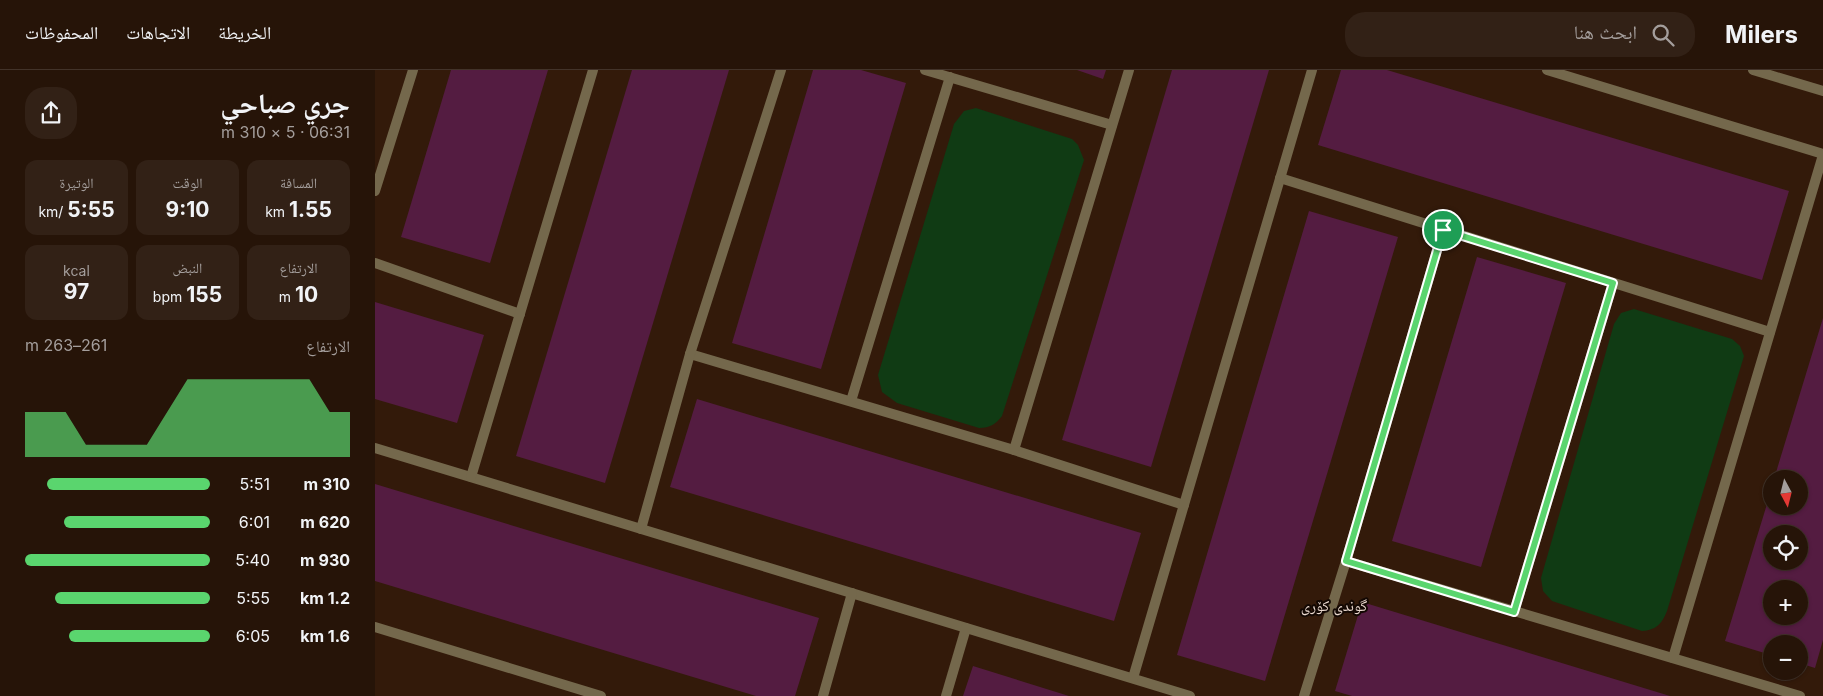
<!DOCTYPE html>
<html lang="ar">
<head>
<meta charset="utf-8">
<style>
  body { margin:0; font-family:Inter,"Noto Naskh Arabic",sans-serif; background:#322116; color:#f1f3f6; direction:rtl; height:100vh; display:flex; flex-direction:column; font-size:19px; white-space:nowrap }
  * { box-sizing:border-box; margin:0 }
  p { font-size:16px; color:#a49e9c }
  .icon { flex:none; width:28px; height:28px; fill:none; stroke:currentColor; stroke-width:2; stroke-linecap:round; stroke-linejoin:round }
  .map { position:relative; flex:1; overflow:hidden; direction:ltr }
  .sheet { display:flex; flex-direction:column; background:#261408; width:375px }
  .sheet>* { flex:none }
  .needle { width:32px; rotate:173deg }
  .buttons { position:absolute; left:1388px; top:400px; display:grid; gap:10px }
  .buttons a { display:grid; place-items:center; width:45px; height:45px; border-radius:50%; background:#261408; box-shadow:0 1px 4px #0004,0 0 0 1px #423329; font-size:25px }
  .pin { position:absolute; display:grid; place-items:center; width:42px; height:42px; color:#fff; margin:-21px; border:2px solid #fff; border-radius:50%; box-shadow:0 1px 5px #0007 }
  .round { display:grid; place-items:center; flex:none; width:52px; height:52px; border-radius:20px; background:#322116 }
  .headline { display:flex; align-items:center; justify-content:space-between; height:85px; padding:0 25px }
  h1 { font-size:28px; font-weight:700; line-height:38px }
  .figures { display:grid; grid-template-columns:repeat(3,1fr); gap:8px; height:85px; padding:5px 25px }
  .figures div { display:grid; align-content:center; border-radius:12px; background:#322116; text-align:center }
  .figures b { font-size:21px; font-weight:700 }
  .figures small { font-size:14px; font-weight:400 }
  .figures p { font-size:14px }
  .chart { height:140px; padding:10px 25px }
  .chart p { display:flex; justify-content:space-between }
  .chart svg { width:100%; height:90px; margin-top:5px; fill:#5ad56e; opacity:.7 }
  ul { padding:0 25px; list-style:none; font-size:16px }
  li { display:grid; grid-template-columns:80px 60px 1fr; align-items:center; height:38px }
  li i { height:12px; border-radius:6px; background:#5ad56e }
  header { display:flex; align-items:center; gap:30px; box-sizing:border-box; height:70px; padding:0 25px; background:#261408; border-bottom:1px solid #423329 }
  header strong { font-size:24px }
  nav { display:flex; gap:28px; margin-inline-start:auto; font-size:18px }
  .search { width:350px; height:45px; background:#322116; display:flex; align-items:center; gap:12px; box-sizing:border-box; padding:0 18px; border-radius:20px; color:#a49e9c; font-size:19px }
  main { display:flex; flex:1; min-height:0 }
  .map>svg:first-child { display:block }
  .green { fill:#103b14 }
  .building { fill:#541c41; fill-rule:evenodd }
  .lines { fill:none; stroke-linecap:round; stroke-linejoin:round }
  .street { stroke:#74684c; stroke-width:10 }
  .route-casing { stroke:#fff; stroke-width:10 }
  .route { stroke:#5ad56e; stroke-width:6 }
  .labels { text-anchor:middle; dominant-baseline:central; stroke-width:4; stroke-linejoin:round; paint-order:stroke }
  .neighbourhood-label { font-size:15px; fill:#ecdad0; stroke:#130803 }
</style>
</head>
<body>
<header>
<strong>Milers</strong>
<div class="search"><svg class="icon" aria-label="search" viewBox="0 0 24 24"><circle cx="10" cy="10" r="6"/><path d="M15 15l6 6"/></svg>ابحث هنا</div>
<nav><a>الخريطة</a><a>الاتجاهات</a><a>المحفوظات</a></nav>
</header>
<main>
<div class="map">
<svg width="1448" height="626" viewBox="0 0 1448 626">
  <rect width="100%" height="100%" fill="#331a0a"/>
  <g class="green">
    <path d="M601,38L697,69L703,75L709,90L627,346C621,354 615,358 604,358L522,333L507,322L503,305L579,54L589,41Z"/>
    <path d="M1259,239L1357,269L1365,276L1369,286L1292,541C1287,554 1281,560 1267,561L1177,531L1168,521L1166,508L1239,254L1246,243Z"/>
  </g>
  <g class="building">
    <polygon points="76,0 173,0 115,193 26,167"/>
    <polygon points="257,0 354,0 230,413 141,386"/>
    <polygon points="438,0 486,0 531,13 446,299 357,273"/>
    <polygon points="702,0 731,0 728,9"/>
    <polygon points="797,0 894,0 776,397 687,370"/>
    <polygon points="966,0 1012,0 1414,121 1387,210 943,75"/>
    <polygon points="934,141 1023,167 890,611 802,585"/>
    <polygon points="1102,187 1191,213 1106,497 1017,471"/>
    <polygon points="0,232 109,265 82,353 0,329"/>
    <path d="M1448,248V570L1440,598L1424,593V574H1396V585L1350,571L1396,421V436H1424V409H1399ZM1396,464H1424V491H1396ZM1396,519H1424V546H1396Z"/>
    <polygon points="322,329 766,463 739,551 295,417"/>
    <polygon points="0,414 444,548 420,626 381,626 0,511"/>
    <polygon points="987,532 1295,626 977,626 960,621"/>
    <polygon points="598,596 694,626 588,626"/>
  </g>
  <g class="lines">
    <g class="street">
      <polyline points="550,0 737,55"/>
      <polyline points="1172,0 1448,84"/>
      <polyline points="1378,0 1448,21"/>
      <polyline points="905,108 1395,262"/>
      <polyline points="0,121 38,0"/>
      <polyline points="0,193 145,244"/>
      <polyline points="315,284 639,380 809,435"/>
      <polyline points="476,331 575,7"/>
      <polyline points="0,378 815,626"/>
      <polyline points="639,380 754,0"/>
      <polyline points="96,407 218,0"/>
      <polyline points="266,459 315,284 406,0"/>
      <polyline points="971,491 1425,626"/>
      <polyline points="1139,542 1238,213"/>
      <polyline points="0,557 226,626"/>
      <polyline points="1298,588 1448,85"/>
      <polyline points="758,608 937,0"/>
      <polyline points="448,626 477,523"/>
      <polyline points="571,626 591,558"/>
      <polyline points="929,626 971,491 1068,160"/>
    </g>
  </g>
  <g class="lines">
    <g class="route-casing">
      <polygon id="route" points="1068,160 1238,213 1139,542 971,491"/>
    </g>
    <use href="#route" class="route"/>
  </g>
  <g class="labels">
    <g class="neighbourhood-label">
      <text x="959" y="535">گوندی کۆری</text>
    </g>
  </g>
</svg>
<div class="buttons">
<a><svg class="needle" viewBox="-14 -14 28 28"><path d="M0-13l5 13h-10z" fill="#e53935"/><path d="M0 13l5-13h-10z" fill="#a49e9c"/></svg></a>
<a><svg class="icon" aria-label="locate" viewBox="0 0 24 24"><circle cx="12" cy="12" r="6"/><path d="M12 2v4M12 18v4M2 12h4M18 12h4"/></svg></a>
<a>+</a>
<a>−</a>
</div>
<div class="pin" style="left:1068px;top:160px;background:#1e9e55"><svg class="icon" aria-label="arrive" viewBox="0 0 24 24"><path d="M6 21V4h12l-3 4 3 4H6"/></svg></div>
</div>
<section class="sheet">
<div class="headline"><div><h1>جري صباحي</h1><p>06:31 · 5 × 310 m</p></div><a class="round"><svg class="icon" aria-label="share" viewBox="0 0 24 24"><path d="M12 15V3M7 8l5-5 5 5M5 13v7h14v-7"/></svg></a></div>
<div class="figures">
<div><p>المسافة</p><b>1.55<small> km</small></b></div>
<div><p>الوقت</p><b>9:10</b></div>
<div><p>الوتيرة</p><b>5:55<small> /km</small></b></div>
</div>
<div class="figures">
<div><p>الارتفاع</p><b>10<small> m</small></b></div>
<div><p>النبض</p><b>155<small> bpm</small></b></div>
<div><p>kcal</p><b>97</b></div>
</div>
<div class="chart"><p><span>الارتفاع</span>261–263 m</p>
<svg viewBox="0 0 160 44" preserveAspectRatio="none"><path d="M0 44V22L10 22L20 22L30 38L40 38L50 38L60 38L70 22L80 6L90 6L100 6L110 6L120 6L130 6L140 6L150 22L160 22V44z"/></svg>
</div>
<ul>
<li><b>310 m</b>5:51<i style="width:88%"></i></li>
<li><b>620 m</b>6:01<i style="width:79%"></i></li>
<li><b>930 m</b>5:40<i style="width:100%"></i></li>
<li><b>1.2 km</b>5:55<i style="width:84%"></i></li>
<li><b>1.6 km</b>6:05<i style="width:76%"></i></li>
</ul>
</section>
</main>
</body>
</html>
